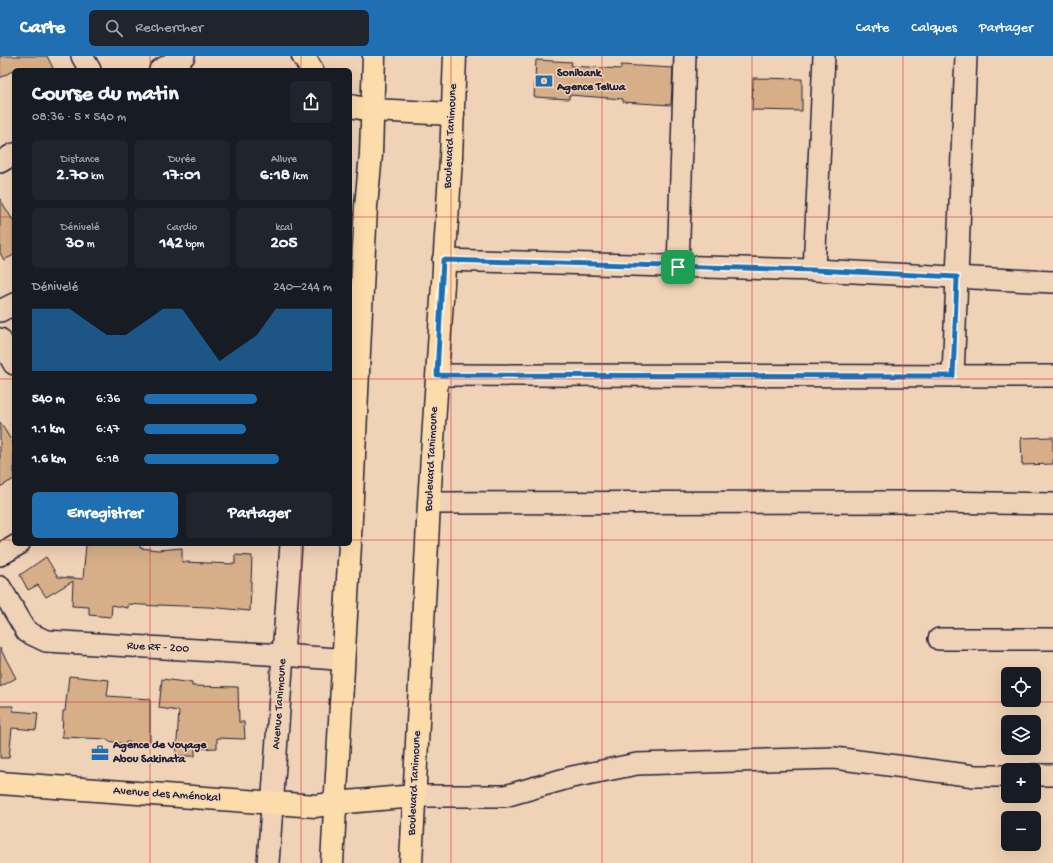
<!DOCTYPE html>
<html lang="fr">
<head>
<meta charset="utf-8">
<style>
  body { margin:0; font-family:"Gochi Hand",sans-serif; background:#20242c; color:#f1f3f6; height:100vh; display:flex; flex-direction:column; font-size:15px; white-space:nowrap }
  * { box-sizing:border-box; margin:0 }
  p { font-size:13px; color:#9ea1a6 }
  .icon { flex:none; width:22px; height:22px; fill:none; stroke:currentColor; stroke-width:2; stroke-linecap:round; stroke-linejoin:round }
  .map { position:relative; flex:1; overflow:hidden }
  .side { position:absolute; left:12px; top:12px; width:340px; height:478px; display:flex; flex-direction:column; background:#171b24; border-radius:6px; box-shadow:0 4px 16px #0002 }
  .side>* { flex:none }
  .tools { position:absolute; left:1001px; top:611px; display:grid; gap:8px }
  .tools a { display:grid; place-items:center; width:40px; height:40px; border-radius:6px; background:#171b24; box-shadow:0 4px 16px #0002; font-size:20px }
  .pin { position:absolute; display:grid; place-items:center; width:34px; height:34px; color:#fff; margin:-17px; border-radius:8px; box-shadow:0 2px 6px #0006 }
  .round { display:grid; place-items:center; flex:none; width:42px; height:42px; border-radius:6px; background:#20242c }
  .overview { display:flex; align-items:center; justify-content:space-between; height:68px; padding:0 20px }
  h1 { font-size:22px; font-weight:800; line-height:30px }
  .metrics { display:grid; grid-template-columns:repeat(3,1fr); gap:6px; height:68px; padding:4px 20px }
  .metrics div { display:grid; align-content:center; border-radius:6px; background:#20242c; text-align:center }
  .metrics b { font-size:17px; font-weight:800 }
  .metrics small { font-size:11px; font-weight:400 }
  .metrics p { font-size:11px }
  .chart { height:112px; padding:8px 20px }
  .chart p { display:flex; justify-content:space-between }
  .chart svg { width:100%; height:72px; margin-top:4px; fill:#1f6fb2; opacity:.7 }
  .primary-button { display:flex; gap:8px; margin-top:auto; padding:8px 20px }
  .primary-button a { flex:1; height:46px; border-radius:6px; background:#1f6fb2; color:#fff; font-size:16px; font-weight:800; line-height:46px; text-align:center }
  .primary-button a+a { background:#20242c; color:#f1f3f6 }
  ul { padding:0 20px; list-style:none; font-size:13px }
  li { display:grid; grid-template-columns:64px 48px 1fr; align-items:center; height:30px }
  li i { height:10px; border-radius:5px; background:#1f6fb2 }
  header { display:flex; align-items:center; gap:24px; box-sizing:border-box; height:56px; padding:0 20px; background:#1f6fb2; color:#fff }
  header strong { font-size:19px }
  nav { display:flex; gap:22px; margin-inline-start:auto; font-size:14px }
  .search { width:280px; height:36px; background:#20242c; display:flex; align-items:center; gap:10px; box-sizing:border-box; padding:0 14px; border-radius:6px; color:#9ea1a6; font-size:15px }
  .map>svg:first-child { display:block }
  .building { fill:#d6af88; stroke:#22223b }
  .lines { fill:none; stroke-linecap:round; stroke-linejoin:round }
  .minor-casing { stroke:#22223b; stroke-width:24 }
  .major-casing { stroke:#22223b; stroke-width:25 }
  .minor { stroke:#f0d2b6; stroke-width:21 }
  .major { stroke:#fddcac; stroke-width:22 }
  .route-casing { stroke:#fff; stroke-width:8 }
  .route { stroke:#1f6fb2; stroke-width:5 }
  .grid { fill:none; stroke:#d62828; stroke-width:1; stroke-opacity:0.55 }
  .labels { text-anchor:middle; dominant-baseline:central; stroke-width:3; stroke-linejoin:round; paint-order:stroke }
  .poi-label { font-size:12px; font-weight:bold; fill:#22223b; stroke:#f0d2b6; text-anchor:start }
  .street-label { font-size:12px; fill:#22223b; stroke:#f0d2b6 }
</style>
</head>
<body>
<header>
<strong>Carte</strong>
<div class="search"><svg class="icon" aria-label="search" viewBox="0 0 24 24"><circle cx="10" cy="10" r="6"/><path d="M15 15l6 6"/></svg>Rechercher</div>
<nav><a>Carte</a><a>Calques</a><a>Partager</a></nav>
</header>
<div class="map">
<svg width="1053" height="807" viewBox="0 0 1053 807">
  <rect width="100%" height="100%" fill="#f0d2b6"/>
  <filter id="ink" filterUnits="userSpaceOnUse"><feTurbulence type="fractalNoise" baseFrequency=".025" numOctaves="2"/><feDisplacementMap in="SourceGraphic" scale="8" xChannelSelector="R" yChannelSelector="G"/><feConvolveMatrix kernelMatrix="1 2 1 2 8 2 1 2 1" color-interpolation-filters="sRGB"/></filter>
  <g filter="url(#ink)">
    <g class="building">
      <polygon points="0,0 47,0 54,14 14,14 0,22"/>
      <polygon points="536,4 572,6 571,10 621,13 621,9 673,12 671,49 623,46 623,43 569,39 569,43 534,41"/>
      <polygon points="753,22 802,23 802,55 752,54"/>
      <polygon points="0,143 14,166 14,199 4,204 0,197"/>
      <polygon points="0,366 14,389 14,423 0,431"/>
      <polygon points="1053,381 1053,408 1022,409 1021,382"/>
      <polygon points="86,488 140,488 140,492 158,494 182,492 182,506 235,508 235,499 252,500 250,555 209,551 158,549 158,550 128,548 128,552 112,549 111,561 89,559 89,551 72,550 73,525 46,541 38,529 28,534 20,519 46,501 58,521 83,523"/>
      <polygon points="0,592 16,622 0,631"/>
      <polygon points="69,620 109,624 107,640 150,643 150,688 126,686 126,688 108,685 107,683 62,681 63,655 65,655"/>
      <polygon points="162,623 192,627 192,630 238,631 239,666 244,666 245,683 217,682 217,692 195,693 195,700 176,700 179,655 159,652"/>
      <polygon points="0,650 13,650 13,655 38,657 36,674 12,672 9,702 0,702"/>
    </g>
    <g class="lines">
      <g class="minor-casing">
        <g id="minor">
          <polyline points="82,0 90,14"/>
          <polyline points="160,14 184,0"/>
          <polyline points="0,106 14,98"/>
          <polyline points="443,204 814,214 1053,226"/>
          <polyline points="678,211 685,0"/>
          <polyline points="814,214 824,0"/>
          <polyline points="0,255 14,248"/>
          <polyline points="0,283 14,308"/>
          <polyline points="437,319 1053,320"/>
          <polyline points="953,320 966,0"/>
          <polyline points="429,447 935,446 1053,448"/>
          <polyline points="0,499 19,488"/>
          <polyline points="0,531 27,576 46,585 283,599 336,603 343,602"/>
          <polyline points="939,583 1053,583"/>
          <polyline points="1034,719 1053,719"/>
          <polyline points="415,740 505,740 572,721 637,708 834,702 975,720 1008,720"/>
          <polyline points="268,807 291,488"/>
        </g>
      </g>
      <g class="major-casing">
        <g id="major">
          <polyline points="303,0 312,14"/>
          <polyline points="350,50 372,54 453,58"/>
          <polyline points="350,482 366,150 371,98 374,0"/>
          <polyline points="0,727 316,750 335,747 415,740"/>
          <polyline points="332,807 350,488"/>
          <polyline points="411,807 429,447 451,102 455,0"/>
        </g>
      </g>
      <use href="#minor" class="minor"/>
      <use href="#major" class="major"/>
    </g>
  </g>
  <g class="lines" filter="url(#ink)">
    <g class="route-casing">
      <polygon id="route" points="443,204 814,214 957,221 953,320 437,319"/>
    </g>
    <use href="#route" class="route"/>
  </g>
  <path class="grid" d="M150,0V14M301,0V14M451,0V807M602,0V807M752,0V807M903,0V807M0,161H14M350,161H1053M0,323H14M350,323H1053M0,484H14M350,484H1053M150,488V807M301,488V807M0,646H1053"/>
  <defs>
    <g id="bank-bare" transform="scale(1.38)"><path d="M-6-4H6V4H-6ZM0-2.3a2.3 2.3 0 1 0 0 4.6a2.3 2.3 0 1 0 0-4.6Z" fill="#1f6fb2" stroke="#f0d2b6" stroke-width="2.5" paint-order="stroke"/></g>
    <g id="office-bare" transform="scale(1.38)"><path d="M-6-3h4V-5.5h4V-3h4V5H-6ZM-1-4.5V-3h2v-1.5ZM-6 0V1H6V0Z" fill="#1f6fb2" stroke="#f0d2b6" stroke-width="2.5" paint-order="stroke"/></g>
  </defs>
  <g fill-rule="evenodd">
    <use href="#bank-bare" x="544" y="25"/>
    <use href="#office-bare" x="100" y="697"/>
  </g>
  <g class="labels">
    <g class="poi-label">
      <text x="557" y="18">Sonibank<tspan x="557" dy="14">Agence Telwa</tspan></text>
      <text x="113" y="690">Agence de Voyage<tspan x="113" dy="14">Abou Sakinata</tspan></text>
    </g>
    <g class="street-label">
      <text transform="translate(451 80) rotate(-87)">Boulevard Tanimoune</text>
      <text transform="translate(432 403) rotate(-87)">Boulevard Tanimoune</text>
      <text transform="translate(158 592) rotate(3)">Rue RF - 200</text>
      <text transform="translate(280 648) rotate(-86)">Avenue Tanimoune</text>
      <text transform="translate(415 727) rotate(-87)">Boulevard Tanimoune</text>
      <text transform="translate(167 739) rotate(4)">Avenue des Aménokal</text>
    </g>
  </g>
</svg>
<div class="tools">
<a><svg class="icon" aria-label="locate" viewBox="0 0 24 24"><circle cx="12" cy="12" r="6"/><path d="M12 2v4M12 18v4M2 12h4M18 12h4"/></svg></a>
<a><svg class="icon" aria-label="layers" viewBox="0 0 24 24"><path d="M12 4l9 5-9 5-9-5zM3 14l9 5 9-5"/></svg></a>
<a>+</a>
<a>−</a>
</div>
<div class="pin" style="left:678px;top:211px;background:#1e9e55"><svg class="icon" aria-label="arrive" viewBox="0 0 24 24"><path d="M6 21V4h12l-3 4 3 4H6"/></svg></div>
<section class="side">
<div class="overview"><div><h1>Course du matin</h1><p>08:36 · 5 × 540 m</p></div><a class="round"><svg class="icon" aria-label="share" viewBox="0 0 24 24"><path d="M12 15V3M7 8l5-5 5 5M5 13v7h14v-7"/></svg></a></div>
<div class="metrics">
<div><p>Distance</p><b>2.70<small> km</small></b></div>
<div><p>Durée</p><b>17:01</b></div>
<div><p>Allure</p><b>6:18<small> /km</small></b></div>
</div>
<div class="metrics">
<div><p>Dénivelé</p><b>30<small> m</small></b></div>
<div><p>Cardio</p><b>142<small> bpm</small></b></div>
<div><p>kcal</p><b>205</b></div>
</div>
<div class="chart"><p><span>Dénivelé</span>240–244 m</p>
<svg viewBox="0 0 160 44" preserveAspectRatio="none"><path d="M0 44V6L10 6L20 6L30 14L40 22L50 22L60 14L70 6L80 6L90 22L100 38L110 30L120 22L130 6L140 6L150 6L160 6V44z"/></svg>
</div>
<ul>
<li><b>540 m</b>6:36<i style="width:60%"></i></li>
<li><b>1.1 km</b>6:47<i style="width:54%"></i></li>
<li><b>1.6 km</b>6:18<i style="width:72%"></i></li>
</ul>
<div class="primary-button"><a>Enregistrer</a><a>Partager</a></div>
</section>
</div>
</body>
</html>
